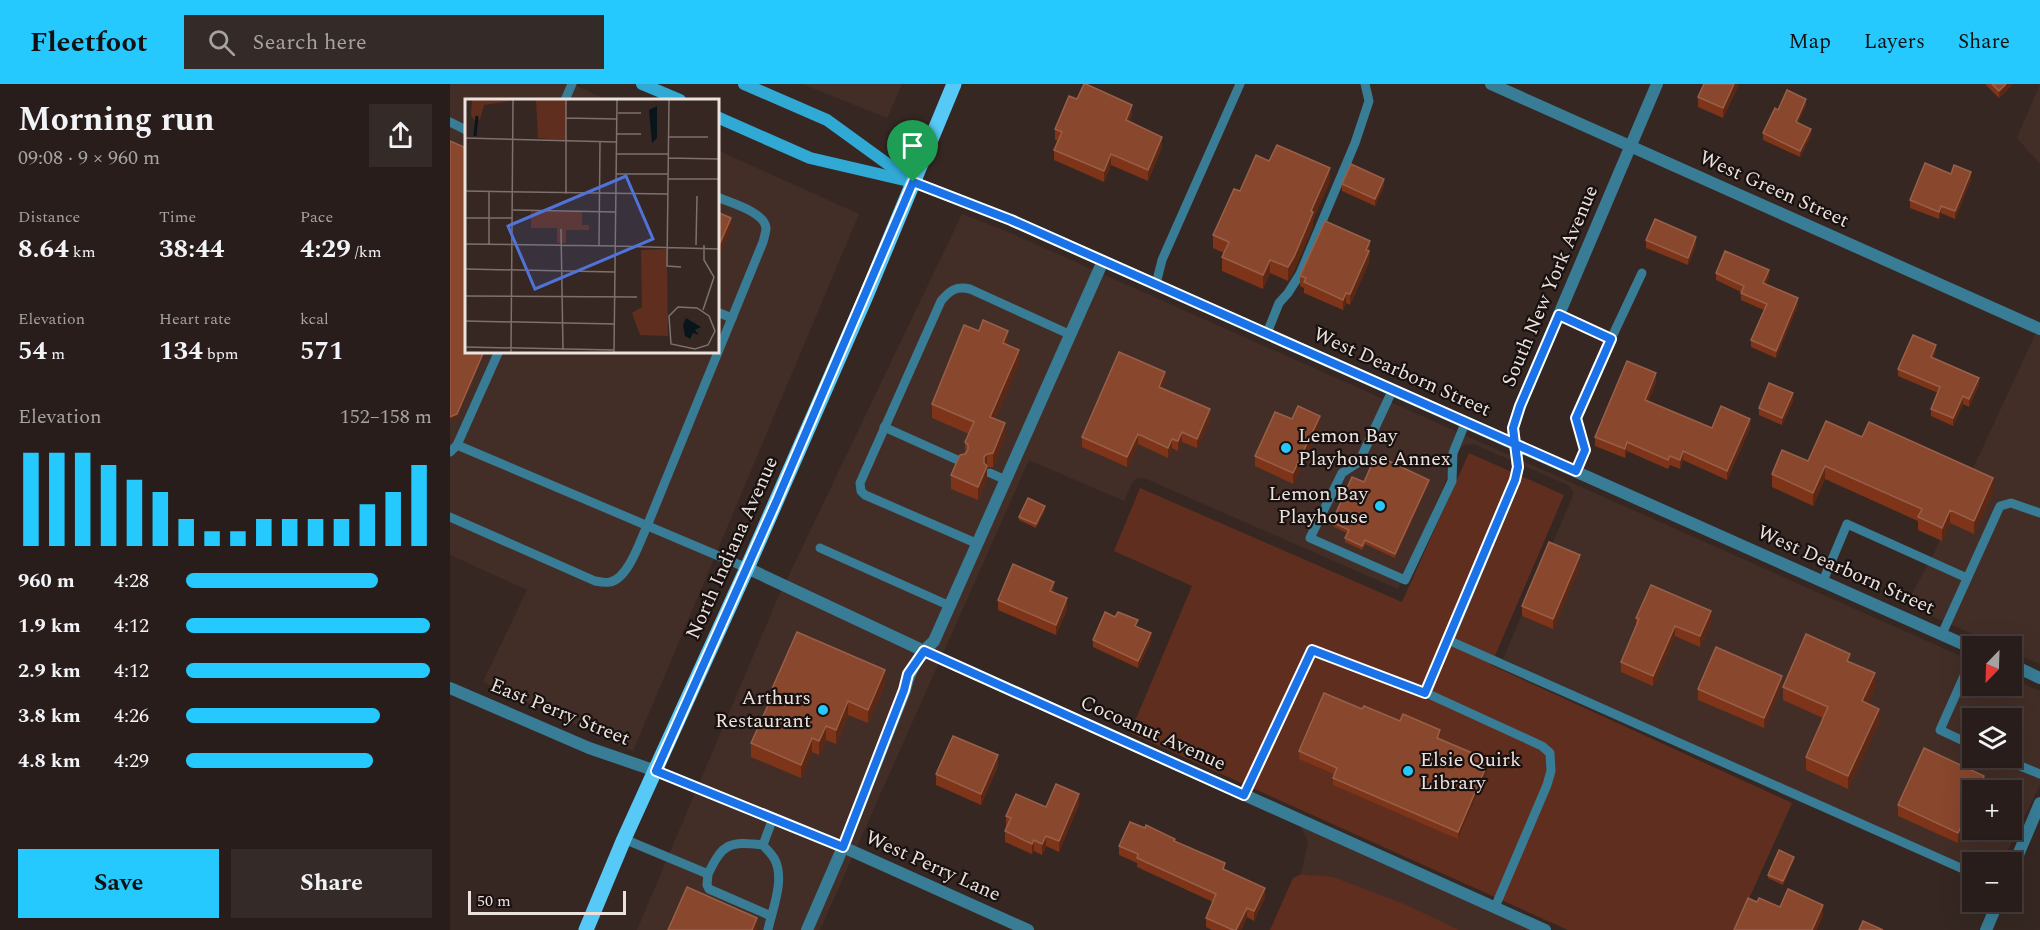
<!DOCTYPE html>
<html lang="en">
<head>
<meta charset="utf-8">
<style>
  body { margin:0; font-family:Spectral,serif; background:#342a27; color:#f1f3f6; height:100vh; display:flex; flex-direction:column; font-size:22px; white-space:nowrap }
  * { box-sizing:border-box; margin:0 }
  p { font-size:20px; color:#a5a2a2 }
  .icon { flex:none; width:33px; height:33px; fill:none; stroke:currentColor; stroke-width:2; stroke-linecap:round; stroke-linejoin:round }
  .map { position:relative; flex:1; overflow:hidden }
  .panel { display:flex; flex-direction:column; background:#281d1a; width:450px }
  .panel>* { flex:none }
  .needle { width:39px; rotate:203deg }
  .fabs { position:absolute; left:1512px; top:552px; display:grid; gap:12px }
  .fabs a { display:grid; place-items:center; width:60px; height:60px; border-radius:0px; background:#281d1a; box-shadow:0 6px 24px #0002,0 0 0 2px #443b39; font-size:30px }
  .scale { position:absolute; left:18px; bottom:15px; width:158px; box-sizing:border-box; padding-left:6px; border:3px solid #ebe1dd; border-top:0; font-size:16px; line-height:21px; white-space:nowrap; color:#ebe1dd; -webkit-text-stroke:4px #18110f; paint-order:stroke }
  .pin { position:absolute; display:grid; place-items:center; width:51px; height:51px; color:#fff; margin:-62px -26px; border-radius:50% 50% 50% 0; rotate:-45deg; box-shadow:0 0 6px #0007 }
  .pin .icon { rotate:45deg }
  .round { display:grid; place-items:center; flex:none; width:63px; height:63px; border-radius:0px; background:#342a27 }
  .overview { display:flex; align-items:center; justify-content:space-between; height:102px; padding:0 18px }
  h1 { font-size:33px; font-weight:700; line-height:45px }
  .metrics { display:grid; grid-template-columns:repeat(3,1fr); gap:9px; height:102px; padding:6px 18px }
  .metrics div { display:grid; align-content:center }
  .metrics b { font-size:26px; font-weight:700 }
  .metrics small { font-size:16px; font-weight:400 }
  .metrics p { font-size:16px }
  .chart { height:168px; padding:12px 18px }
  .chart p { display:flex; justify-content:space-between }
  .chart svg { width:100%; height:108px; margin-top:6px; stroke:#26c9fe; stroke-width:6 }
  .primary-button { display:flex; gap:12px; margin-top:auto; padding:12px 18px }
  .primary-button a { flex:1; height:69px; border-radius:0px; background:#26c9fe; color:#111; font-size:24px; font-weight:700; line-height:69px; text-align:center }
  .primary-button a+a { background:#342a27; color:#f1f3f6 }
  ul { padding:0 18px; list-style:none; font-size:20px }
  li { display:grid; grid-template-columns:96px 72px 1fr; align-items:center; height:45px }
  li i { height:15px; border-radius:8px; background:#26c9fe }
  header { display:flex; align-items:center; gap:36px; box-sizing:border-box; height:84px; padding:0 30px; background:#26c9fe; color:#111 }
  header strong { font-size:28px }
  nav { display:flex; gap:33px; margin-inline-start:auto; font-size:21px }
  .search { width:420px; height:54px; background:#342a27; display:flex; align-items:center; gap:15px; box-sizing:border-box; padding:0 21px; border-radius:0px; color:#a5a2a2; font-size:22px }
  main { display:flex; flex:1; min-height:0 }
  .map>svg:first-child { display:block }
  .built { fill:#432e27; fill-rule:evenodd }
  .green { fill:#602e1e }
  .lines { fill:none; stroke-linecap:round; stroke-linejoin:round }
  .service { stroke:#387c96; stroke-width:9 }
  .minor { stroke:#387c96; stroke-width:12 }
  .tertiary { stroke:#387c96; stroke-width:12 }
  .secondary { stroke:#30a9d4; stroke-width:12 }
  .primary { stroke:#57c9f6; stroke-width:15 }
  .wall { fill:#7d3418 }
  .shaded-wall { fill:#5c2713 }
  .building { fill:#89472d; stroke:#985f49; stroke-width:1.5 }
  .route-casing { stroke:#fff; stroke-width:12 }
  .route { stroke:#1a73e8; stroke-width:8 }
  .poi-dot { fill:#26c9fe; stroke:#18110f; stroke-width:2 }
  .labels { text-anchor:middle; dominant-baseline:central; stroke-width:4.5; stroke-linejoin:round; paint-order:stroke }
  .street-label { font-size:20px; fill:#ebe1dd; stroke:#18110f }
  .poi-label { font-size:20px; fill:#ebe1dd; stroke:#18110f; text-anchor:start }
  .inset-river { fill:none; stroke:#08161c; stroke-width:3 }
  .inset-road { fill:none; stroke:#7e716d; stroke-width:1.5 }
  .view { fill:#5073d9; fill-opacity:0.15; stroke:#5073d9; stroke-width:3 }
  .inset-edge { fill:none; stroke:#ebe1dd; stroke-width:3 }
</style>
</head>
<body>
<header>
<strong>Fleetfoot</strong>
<div class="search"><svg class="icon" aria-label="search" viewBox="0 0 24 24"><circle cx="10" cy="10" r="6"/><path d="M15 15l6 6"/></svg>Search here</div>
<nav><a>Map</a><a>Layers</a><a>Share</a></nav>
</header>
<main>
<section class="panel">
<div class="overview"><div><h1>Morning run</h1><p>09:08 · 9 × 960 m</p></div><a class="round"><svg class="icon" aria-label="share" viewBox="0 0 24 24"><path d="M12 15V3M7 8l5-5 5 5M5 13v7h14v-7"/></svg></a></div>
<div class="metrics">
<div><p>Distance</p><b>8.64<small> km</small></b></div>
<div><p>Time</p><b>38:44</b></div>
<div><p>Pace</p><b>4:29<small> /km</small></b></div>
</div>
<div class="metrics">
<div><p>Elevation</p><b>54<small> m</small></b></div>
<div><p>Heart rate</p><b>134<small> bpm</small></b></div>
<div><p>kcal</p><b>571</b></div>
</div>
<div class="chart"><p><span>Elevation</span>152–158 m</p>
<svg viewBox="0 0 160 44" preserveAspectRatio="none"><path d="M5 44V6M15 44V6M25 44V6M35 44V11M45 44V17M55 44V22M65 44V33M75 44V38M85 44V38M95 44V33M105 44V33M115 44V33M125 44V33M135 44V27M145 44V22M155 44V11"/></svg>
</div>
<ul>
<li><b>960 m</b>4:28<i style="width:78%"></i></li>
<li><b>1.9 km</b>4:12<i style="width:99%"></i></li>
<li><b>2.9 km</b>4:12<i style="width:99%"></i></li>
<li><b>3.8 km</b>4:26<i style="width:79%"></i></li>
<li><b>4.8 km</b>4:29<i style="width:76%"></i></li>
</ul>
<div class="primary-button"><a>Save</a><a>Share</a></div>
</section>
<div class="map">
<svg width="1590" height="846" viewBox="0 0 1590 846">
  <rect width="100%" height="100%" fill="#362722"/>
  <g class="built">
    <polygon points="0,0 122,0 158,16 16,16 16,267 267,267 267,66 409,130 183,667 33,598 77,506 0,471"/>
    <polygon points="352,0 452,0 437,34"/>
    <polygon points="1590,0 1590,80 1567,54"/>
    <path d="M512,130L556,147L1522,577V602H1562V595L1590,607V701L1552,778H1522V787L1346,709L1053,575L1122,414L1123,408L1118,401L1023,360L1014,361L1010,365L948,505L694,394H688L683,397L674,417L579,376L370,846H187L326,518ZM1522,634H1562V674H1522ZM1522,706H1562V746H1522Z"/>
    <polygon points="1590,240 1590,580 1562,568 1562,562 1550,562 1456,521 1484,469"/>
    <polygon points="848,736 1088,844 1078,846 1009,846 860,790 851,790 858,758"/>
  </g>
  <g class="green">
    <polygon points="1019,369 1114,411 1041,581 1342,719 1285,846 1118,846 680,649 742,502 664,467 690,404 952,518"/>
    <polygon points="851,790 883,793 954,820 1009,846 820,846 843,794"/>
  </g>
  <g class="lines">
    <g class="service">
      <polyline points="115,16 122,0"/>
      <polyline points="0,38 16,46"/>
      <polyline points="706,200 712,176 790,0"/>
      <polyline points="267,228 282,234"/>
      <polyline points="1109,231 1161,255 1192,189"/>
      <polyline points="817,249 829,219 838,209 850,190 905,59 919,17 915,0"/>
      <polyline points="943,305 909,378 892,389 860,454 955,496 1002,397 1003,369 1016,337"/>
      <polyline points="434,343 512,378"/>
      <polyline points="7,361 297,484"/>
      <polyline points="0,368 7,361 49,267"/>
      <polyline points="1126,387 1135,366 1126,334 1161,255"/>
      <polyline points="540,389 556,396"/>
      <path d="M0,433L145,497C150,498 156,499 160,498C178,495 190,457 197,442L313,158C314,154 316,148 316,144C315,128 279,118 267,113"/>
      <path d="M528,460L415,411L411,407L410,399L491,217C500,206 506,202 520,205L621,251"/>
      <polyline points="370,464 500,522"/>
      <polyline points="1373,497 1397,440 1517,494"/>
      <polyline points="1492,550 1550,422 1561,419 1590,429"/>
      <polyline points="1522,574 1490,646 1522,661"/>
      <polyline points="975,609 998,556 1522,789"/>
      <polyline points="1551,674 1590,690"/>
      <polyline points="794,711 862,566 961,602 1092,662 1100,669 1101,687 1097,701 1045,823"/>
      <polyline points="174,755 258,790 257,801 259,805 321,832"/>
      <path d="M258,790C273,759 279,757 313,761"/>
      <path d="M318,846C322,826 335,796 325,776C322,770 317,766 313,761L323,734"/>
    </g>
    <g class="minor">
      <polyline points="1041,0 1590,245"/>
      <polyline points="297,484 474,567 1095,846"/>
      <polyline points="998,556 1065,396 1068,383 1063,344 1070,322 1207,0"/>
      <polyline points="0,604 139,664 206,687 393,763 578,846"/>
      <polyline points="1562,785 1590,719"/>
      <path d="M357,846L393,763L455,606C459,586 469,571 484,557L653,177"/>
      <polyline points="1536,846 1548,818"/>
    </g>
    <g class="tertiary">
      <polyline points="463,98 561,136 1522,564"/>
      <polyline points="1562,581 1590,594"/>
    </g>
    <g class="secondary">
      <polyline points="192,0 230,16"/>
      <polyline points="294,0 377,36 457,94"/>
      <polyline points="267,33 360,74 463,98"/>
    </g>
    <polyline class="primary" points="136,846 174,755 297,484 416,212 504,0"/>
  </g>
  <g class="wall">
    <polygon points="1289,0 1273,34 1248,23 1248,13"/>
    <polygon points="1535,0 1562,0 1561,2 1549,14"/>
    <polygon points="627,15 682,31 679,38 712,63 698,97 661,81 654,98 604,76 604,66 608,57 605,56 605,45"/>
    <polygon points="1356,21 1348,39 1361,51 1350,73 1313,56 1313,49 1328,26"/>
    <polygon points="819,77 880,97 863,136 863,142 844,187 838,197 820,189 813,205 772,187 772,173 774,169 763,164 763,151 790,107"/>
    <polygon points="1521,95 1505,135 1491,129 1489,135 1460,124 1460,116"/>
    <polygon points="892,100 934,102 925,122 892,107"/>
    <polygon points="1196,156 1246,161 1238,181 1196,164"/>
    <polygon points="920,157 919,178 900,221 896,219 893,226 854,209 854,204 850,202 850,192"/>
    <polygon points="1266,189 1319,193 1316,200 1348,221 1326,274 1301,263 1301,256 1314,226 1291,216 1291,208 1266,196"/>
    <polygon points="558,261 569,279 545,335 555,353 543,383 537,383 537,395 528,416 501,405 501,391 515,370 515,358 519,350 482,334 482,320"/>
    <polygon points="1486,268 1483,274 1529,301 1519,323 1513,320 1503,342 1481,332 1481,325 1488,309 1448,292 1448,285"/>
    <polygon points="715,298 712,304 760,335 747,364 732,358 728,367 722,364 718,374 688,360 677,383 632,363 632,353"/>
    <polygon points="1206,298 1198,317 1262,344 1300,344 1277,396 1233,376 1230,385 1220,381 1218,385 1177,367 1175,374 1145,362 1145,353"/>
    <polygon points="1343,317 1332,341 1309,331 1309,324"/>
    <polygon points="842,335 870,342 843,400 805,382 805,372"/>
    <polygon points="1412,353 1543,407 1524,450 1500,439 1492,457 1468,446 1468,437 1375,395 1363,422 1322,403 1322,390 1358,377"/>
    <polygon points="914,398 979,399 945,474 915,460 912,466 895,458 895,454 897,449 882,442 882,438"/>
    <polygon points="595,426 586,444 569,436 569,433"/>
    <polygon points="1130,481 1103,545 1072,532 1072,522"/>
    <polygon points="548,516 617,525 606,551 548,526"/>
    <polygon points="1186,534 1261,538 1250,563 1225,552 1203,602 1171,588 1171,578 1186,542"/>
    <polygon points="688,543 701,556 688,584 643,563 643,556"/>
    <polygon points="1400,578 1425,603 1417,620 1429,638 1398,705 1356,686 1356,673 1373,634 1333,616 1333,603"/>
    <polygon points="435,600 418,639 398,631 386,660 376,656 369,671 362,668 351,694 301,673 301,659 321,614 321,607"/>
    <polygon points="1332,602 1314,644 1248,616 1248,605"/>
    <polygon points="990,653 989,655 1039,684 1008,755 883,701 883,694 884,690 849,675 849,667"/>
    <polygon points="548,682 531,721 486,701 486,690"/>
    <polygon points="1534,702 1533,706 1522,706 1508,759 1448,732 1448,721"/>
    <polygon points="629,720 609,768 596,762 592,771 584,767 582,770 555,758 555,747 557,743 556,742 556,732 596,723"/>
    <polygon points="725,757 775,786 815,813 804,837 797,833 791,846 762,846 756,843 756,834 763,818 687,783 687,779 669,771 669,762"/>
    <polygon points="1344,776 1333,801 1318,794 1318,791"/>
  </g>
  <g class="shaded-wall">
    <polygon points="1284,0 1289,0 1273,34 1273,24"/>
    <polygon points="1556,0 1562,0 1561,2 1549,14 1549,7"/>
    <polygon points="1356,15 1356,21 1346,44 1346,38"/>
    <polygon points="682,21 682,31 676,47 676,36"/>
    <polygon points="1361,45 1361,51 1350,73 1350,67"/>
    <polygon points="712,53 712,63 698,97 698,86"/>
    <polygon points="661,70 661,81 654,98 654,87"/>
    <polygon points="880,84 880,97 863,136 863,142 844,187 838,197 838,183"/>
    <polygon points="1521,88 1521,95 1505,135 1505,127"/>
    <polygon points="934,95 934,102 925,122 925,115"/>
    <polygon points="1491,122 1491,129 1489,135 1489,128"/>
    <polygon points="281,134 281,145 267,177 267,166"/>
    <polygon points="1246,153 1246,161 1238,181 1238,174"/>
    <polygon points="920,157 919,178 900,221 900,210"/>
    <polygon points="820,176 820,189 813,205 813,191"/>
    <polygon points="1319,186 1319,193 1313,206 1313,199"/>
    <polygon points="896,209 896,219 893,226 893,216"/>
    <polygon points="1348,214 1348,221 1326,274 1326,267"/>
    <polygon points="558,247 558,261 553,273 553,259"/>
    <polygon points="1486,261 1486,268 1481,280 1481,273"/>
    <polygon points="569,266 569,279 540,347 540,333"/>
    <polygon points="34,267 34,270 7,334 0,336 0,333"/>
    <polygon points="715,288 715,298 709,313 709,303"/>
    <polygon points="1206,289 1206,298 1195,325 1195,316"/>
    <polygon points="1529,294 1529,301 1519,323 1519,315"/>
    <polygon points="1343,309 1343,317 1332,341 1332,334"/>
    <polygon points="1513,312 1513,320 1503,342 1503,334"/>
    <polygon points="760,325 760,335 747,364 747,355"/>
    <polygon points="870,332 870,342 843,400 843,389"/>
    <polygon points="1300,335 1300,344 1277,396 1277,387"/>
    <polygon points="555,339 555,353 543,383 543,369"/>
    <polygon points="732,348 732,358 728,367 728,357"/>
    <polygon points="688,350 688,360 677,383 677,373"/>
    <polygon points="722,355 722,364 718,374 718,364"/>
    <polygon points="1177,358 1177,367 1175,374 1175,365"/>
    <polygon points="1233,367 1233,376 1230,385 1230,376"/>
    <polygon points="537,370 537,383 534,387 534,373"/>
    <polygon points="537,382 537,395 528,416 528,403"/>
    <polygon points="1375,382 1375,395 1363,422 1363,409"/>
    <polygon points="1543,394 1543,407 1524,450 1524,437"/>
    <polygon points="979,396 979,399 945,474 945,470"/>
    <polygon points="595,422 595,426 586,444 586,440"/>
    <polygon points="1500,426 1500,439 1492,457 1492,444"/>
    <polygon points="1130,471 1130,481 1103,545 1103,535"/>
    <polygon points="604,498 604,509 600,507"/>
    <polygon points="617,514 617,525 606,551 606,541"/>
    <polygon points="1261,527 1261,538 1250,563 1250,552"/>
    <polygon points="1225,542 1225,552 1203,602 1203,592"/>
    <polygon points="701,549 701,556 688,584 688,577"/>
    <polygon points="435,586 435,600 418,639 418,626"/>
    <polygon points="1425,589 1425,603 1412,631 1412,617"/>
    <polygon points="1332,592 1332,602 1314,644 1314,634"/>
    <polygon points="398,617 398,631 386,660 386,646"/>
    <polygon points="1429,625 1429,638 1398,705 1398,692"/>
    <polygon points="376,642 376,656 369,671 369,657"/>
    <polygon points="362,654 362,668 351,694 351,681"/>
    <polygon points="548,671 548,682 531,721 531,710"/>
    <polygon points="1039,676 1039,684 1008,755 1008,748"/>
    <polygon points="1534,692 1534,702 1533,706 1528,706"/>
    <polygon points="629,710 629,720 609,768 609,757"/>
    <polygon points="1522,718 1522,728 1508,759 1508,749"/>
    <polygon points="596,752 596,762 592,771 592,760"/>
    <polygon points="584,756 584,767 582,770 582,760"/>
    <polygon points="1344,773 1344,776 1333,801 1333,797"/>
    <polygon points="815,804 815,813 804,837 804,827"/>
    <polygon points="1373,821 1373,832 1367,846 1362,846"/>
    <polygon points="797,824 797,833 791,846 786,846"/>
    <polygon points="307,834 307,846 302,846"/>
  </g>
  <g class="building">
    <polygon points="634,0 636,0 682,21 676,36 712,53 698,86 661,70 654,87 604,66 612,48 605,45 619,12 627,15"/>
    <polygon points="1254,0 1284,0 1273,24 1248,13"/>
    <polygon points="1542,0 1556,0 1549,7"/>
    <polygon points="1337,6 1356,15 1346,38 1361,45 1350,67 1313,49 1325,24 1328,26"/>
    <polygon points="0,57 16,64 16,267 34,267 7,330 0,333"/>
    <polygon points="827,61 880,84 861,127 863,128 844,173 838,183 820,176 813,191 772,173 779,158 763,151 784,105 790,107 806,71 819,77"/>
    <polygon points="1475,79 1501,90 1504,81 1521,88 1505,127 1491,122 1489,128 1460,116"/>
    <polygon points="901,80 934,95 925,115 892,100"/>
    <polygon points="267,128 281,134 267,166"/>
    <polygon points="1205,135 1246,153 1238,174 1196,156"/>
    <polygon points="875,137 920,157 916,166 919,167 900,210 896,209 893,216 854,198 856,194 850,192"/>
    <polygon points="1275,167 1319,186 1313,199 1348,214 1326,267 1301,256 1317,220 1291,209 1294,202 1266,189"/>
    <polygon points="533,236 558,247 553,259 569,266 540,333 555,339 543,369 537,370 534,373 534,379 537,382 528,403 501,391 510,371 515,370 518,366 518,361 515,358 524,338 482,320 514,241 529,247"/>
    <polygon points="1463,251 1486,261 1481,273 1529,294 1519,315 1513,312 1503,334 1481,325 1490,303 1448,285"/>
    <polygon points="669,268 715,288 709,303 760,325 747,355 732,348 728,357 722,355 718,364 688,350 677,373 632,353"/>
    <polygon points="1177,277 1206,289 1195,316 1262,344 1271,322 1300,335 1277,387 1233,367 1230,376 1220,372 1218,376 1177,358 1175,365 1145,353"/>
    <polygon points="1319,299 1343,309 1332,334 1309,324"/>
    <polygon points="848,322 870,332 843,389 805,372 825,328 842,335"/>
    <polygon points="1376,337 1412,353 1419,338 1543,394 1524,437 1500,426 1492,444 1468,433 1472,425 1375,382 1363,409 1322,390 1332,366 1358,377"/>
    <polygon points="926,371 979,396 945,470 915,456 912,462 895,454 899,446 882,438 902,393 914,398"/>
    <polygon points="578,414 595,422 586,440 569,433"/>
    <polygon points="1099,458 1130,471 1103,535 1072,522"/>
    <polygon points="563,480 604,498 600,507 617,514 606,541 548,516"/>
    <polygon points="1201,501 1261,527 1250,552 1225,542 1203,592 1171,578 1189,535 1186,534"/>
    <polygon points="655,528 665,533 668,528 688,536 685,542 701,549 688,577 643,556"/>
    <polygon points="347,548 435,586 418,626 398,617 386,646 376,642 369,657 362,654 351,681 301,659 324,608 321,607"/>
    <polygon points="1356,550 1400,570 1397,577 1425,589 1412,617 1429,625 1398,692 1356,673 1378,623 1333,603"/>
    <polygon points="1266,563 1332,592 1314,634 1248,605"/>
    <polygon points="874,609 912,625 914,622 950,637 953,630 990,646 987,654 1039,676 1008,748 883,694 887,684 849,667"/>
    <polygon points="503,652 548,671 531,710 486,690"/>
    <polygon points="1474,664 1534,692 1528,706 1522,706 1522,718 1508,749 1448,721"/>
    <polygon points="606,700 629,710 609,757 596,752 592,760 584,756 582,760 555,747 561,734 556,732 566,710 596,723"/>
    <polygon points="680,738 695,744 696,741 725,755 724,757 775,779 773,785 815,804 804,827 797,824 786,846 783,846 756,834 766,810 687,774 688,770 669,762"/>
    <polygon points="1329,766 1344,773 1333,797 1318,791"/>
    <polygon points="237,803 307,834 302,846 218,846"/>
    <polygon points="1338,805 1373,821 1362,846 1284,846 1298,814 1307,818 1309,814 1330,823"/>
    <polygon points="1413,837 1433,846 1409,846"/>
  </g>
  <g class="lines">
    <g class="route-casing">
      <polyline id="route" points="463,98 327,416 206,687 393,763 454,606 458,590 474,567 794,711 862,566 975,609 1065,396 1068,383 1065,360 1126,387 1135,366 1126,334 1161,255 1109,231 1070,322 1063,344 1065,360 561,136 463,98"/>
    </g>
    <use href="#route" class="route"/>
  </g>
  <g class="poi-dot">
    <circle cx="836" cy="364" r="6"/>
    <circle cx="930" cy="422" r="6"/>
    <circle cx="373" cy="626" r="6"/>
    <circle cx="958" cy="687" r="6"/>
  </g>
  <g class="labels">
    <g class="street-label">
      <text transform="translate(1324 105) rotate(24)">West Green Street</text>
      <text transform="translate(1100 202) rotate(-67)">South New York Avenue</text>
      <text transform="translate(952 288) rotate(24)">West Dearborn Street</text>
      <text transform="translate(282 464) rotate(-66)">North Indiana Avenue</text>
      <text transform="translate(1396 486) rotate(24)">West Dearborn Street</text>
      <text transform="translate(110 628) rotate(22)">East Perry Street</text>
      <text transform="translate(703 649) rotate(24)">Cocoanut Avenue</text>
      <text transform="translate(483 782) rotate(24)">West Perry Lane</text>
    </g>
    <g class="poi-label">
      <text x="848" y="352">Lemon Bay<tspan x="848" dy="23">Playhouse Annex</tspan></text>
      <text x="918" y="410" text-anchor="end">Lemon Bay<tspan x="918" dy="23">Playhouse</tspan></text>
      <text x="361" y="614" text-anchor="end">Arthurs<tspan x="361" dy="23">Restaurant</tspan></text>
      <text x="970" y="676">Elsie Quirk<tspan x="970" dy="23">Library</tspan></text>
    </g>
  </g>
  <g transform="translate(15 15)">
    <rect width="254" height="254" fill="#362722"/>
    <path d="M0,1H52L19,6L15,20L10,23L6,16L7,1ZM71,1H101V41L73,39ZM66,112L117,113V126H124V131H101V144H92V129H66ZM202,150L203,237L175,236L167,214L177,208L176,151Z" fill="#602e1e"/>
    <path d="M192,7V39L187,44L184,11ZM221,219L236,228L230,231L234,236L228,234L225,240L220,237L218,226Z" fill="#08161c"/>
    <path class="inset-river" d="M10,37L12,17"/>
    <path class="inset-road" d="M204,1L202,167L216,168M153,14H176M101,19L152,20M151,35H176M203,38H243M0,39L151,43M151,55H203M203,59L254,60M151,75H203M203,80H254M0,92L203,95M101,95V1M48,111L150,113M0,119H47M96,130L98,251M0,145L150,147M24,145V92M231,146L232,97M134,147L135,42M150,147L254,150M0,170L150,173M0,197L172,198M213,208L232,209L244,217L250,232L243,246L230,250L206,245L204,217ZM238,211L249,178L239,161V146M0,222L150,225M254,225V250M0,248L149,251M46,253L48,1M149,253L152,1"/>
    <path class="view" d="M161,77L188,140L70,190L43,127Z"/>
    <rect width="254" height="254" class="inset-edge"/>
  </g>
</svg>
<div class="fabs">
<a><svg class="needle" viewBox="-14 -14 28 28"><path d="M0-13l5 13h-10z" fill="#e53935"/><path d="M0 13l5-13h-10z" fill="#a5a2a2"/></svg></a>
<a><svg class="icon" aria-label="layers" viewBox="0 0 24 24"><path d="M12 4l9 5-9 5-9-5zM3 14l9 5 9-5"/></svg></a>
<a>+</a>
<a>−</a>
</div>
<div class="scale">50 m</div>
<div class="pin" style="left:463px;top:98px;background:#1e9e55"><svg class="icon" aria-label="arrive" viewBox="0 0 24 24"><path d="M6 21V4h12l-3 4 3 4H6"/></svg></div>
</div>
</main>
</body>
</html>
